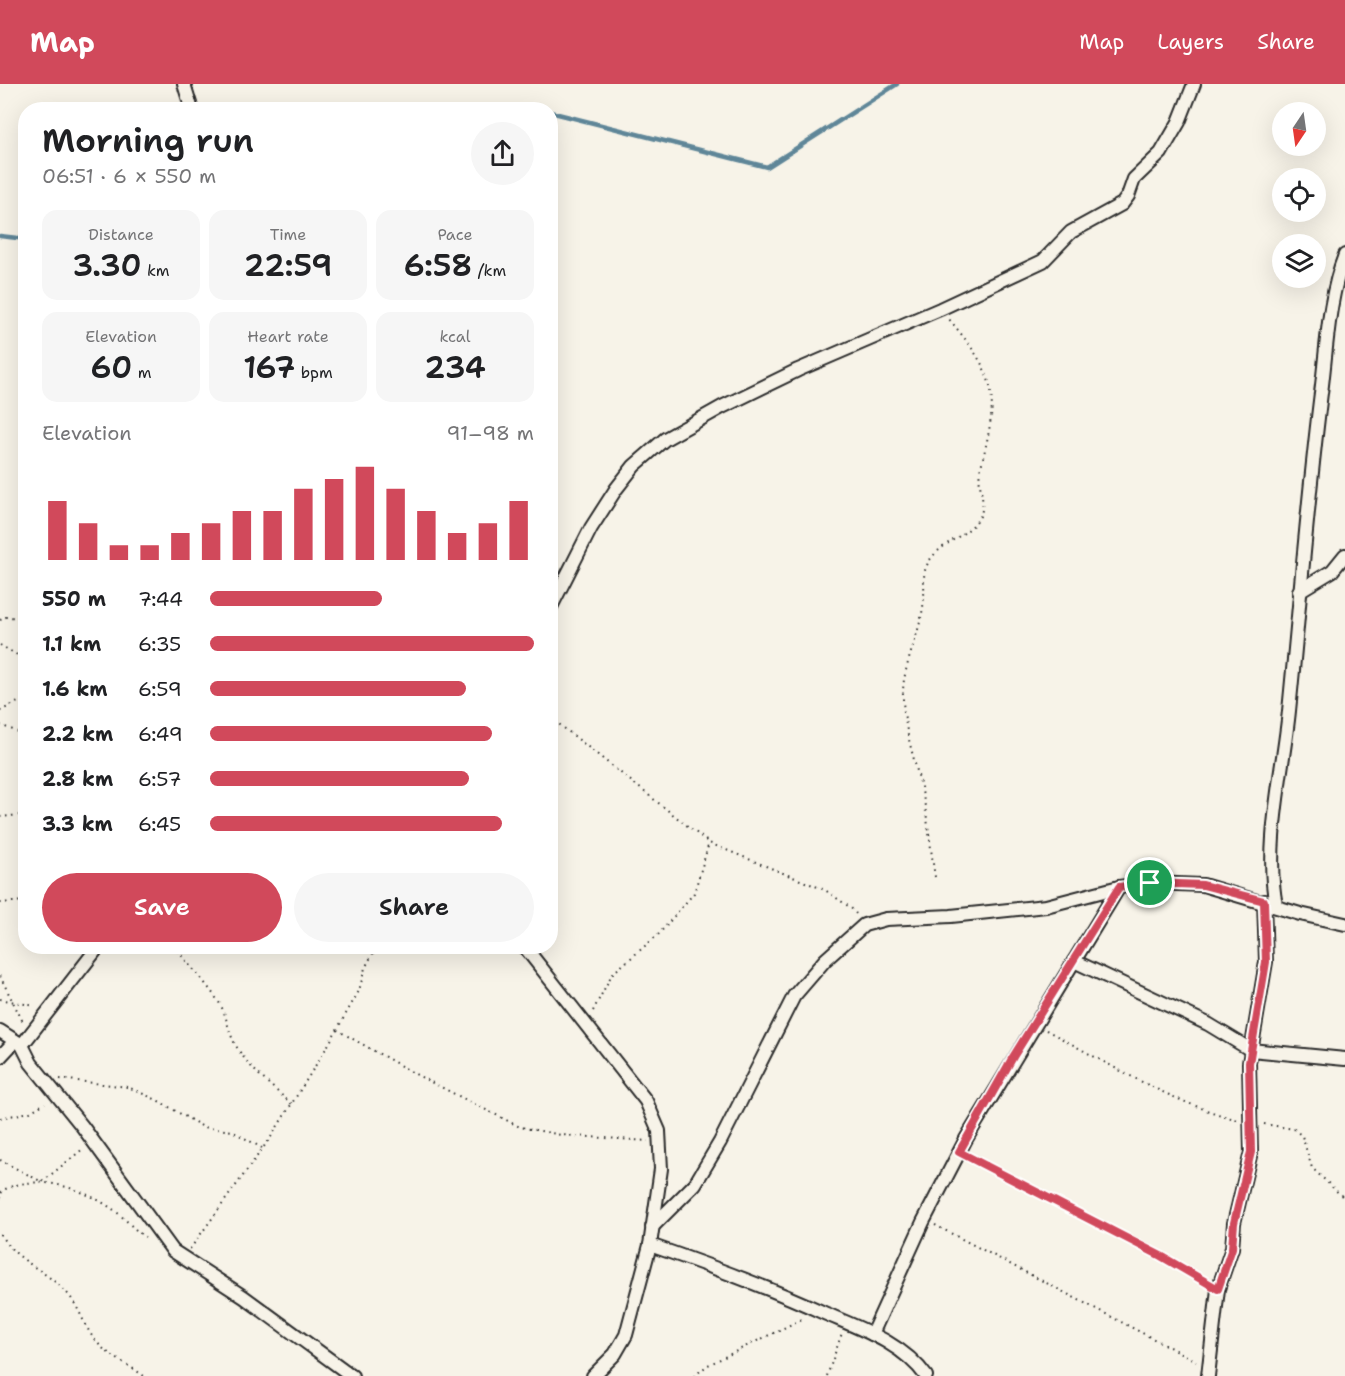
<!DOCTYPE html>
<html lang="en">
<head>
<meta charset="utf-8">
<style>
  body { margin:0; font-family:"Shantell Sans",sans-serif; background:#f6f6f6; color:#202124; height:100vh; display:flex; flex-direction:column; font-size:22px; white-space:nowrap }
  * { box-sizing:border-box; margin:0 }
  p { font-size:20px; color:#757577 }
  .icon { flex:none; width:33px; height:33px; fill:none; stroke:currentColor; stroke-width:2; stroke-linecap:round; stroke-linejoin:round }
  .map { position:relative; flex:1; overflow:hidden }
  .details { position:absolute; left:18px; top:18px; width:540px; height:852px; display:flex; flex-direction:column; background:#fff; border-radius:24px; box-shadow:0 6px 24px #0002 }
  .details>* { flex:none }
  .needle { width:39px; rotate:193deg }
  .fabs { position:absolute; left:1272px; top:18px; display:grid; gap:12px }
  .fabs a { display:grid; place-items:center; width:54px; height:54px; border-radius:50%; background:#fff; box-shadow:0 6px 24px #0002; font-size:30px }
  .pin { position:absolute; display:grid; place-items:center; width:51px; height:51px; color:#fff; margin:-26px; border:3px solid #fff; border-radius:50%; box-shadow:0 2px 6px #0007 }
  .round { display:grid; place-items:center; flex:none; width:63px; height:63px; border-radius:32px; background:#f6f6f6 }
  .overview { display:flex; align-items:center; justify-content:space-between; height:102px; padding:0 24px }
  h1 { font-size:33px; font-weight:600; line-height:45px }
  .stats { display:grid; grid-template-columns:repeat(3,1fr); gap:9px; height:102px; padding:6px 24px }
  .stats div { display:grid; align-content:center; border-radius:15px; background:#f6f6f6; text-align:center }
  .stats b { font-size:30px; font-weight:600 }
  .stats small { font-size:16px; font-weight:400 }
  .stats p { font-size:16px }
  .chart { height:168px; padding:12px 24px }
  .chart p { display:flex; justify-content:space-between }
  .chart svg { width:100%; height:108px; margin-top:6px; stroke:#d1495b; stroke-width:6 }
  .action { display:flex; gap:12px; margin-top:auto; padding:12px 24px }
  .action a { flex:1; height:69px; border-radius:36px; background:#d1495b; color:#fff; font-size:24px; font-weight:600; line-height:69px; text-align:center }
  .action a+a { background:#f6f6f6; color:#202124 }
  ul { padding:0 24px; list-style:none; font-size:20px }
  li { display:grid; grid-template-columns:96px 72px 1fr; align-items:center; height:45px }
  li i { height:15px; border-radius:8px; background:#d1495b }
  header { display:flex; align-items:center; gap:36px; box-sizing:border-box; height:84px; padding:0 30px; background:#d1495b; color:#fff }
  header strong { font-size:28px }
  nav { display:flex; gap:33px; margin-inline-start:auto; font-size:21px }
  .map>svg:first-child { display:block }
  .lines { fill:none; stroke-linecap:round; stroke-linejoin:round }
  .stream { stroke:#5e8698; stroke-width:4.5 }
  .street-casing { stroke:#2b2b2b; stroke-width:16 }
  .path { stroke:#2b2b2b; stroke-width:2; stroke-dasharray:1.5 4.5; stroke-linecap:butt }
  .street { stroke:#f7f3e8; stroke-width:12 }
  .route-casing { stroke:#fff; stroke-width:12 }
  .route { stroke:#d1495b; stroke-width:8 }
</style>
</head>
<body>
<header>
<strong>Map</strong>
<nav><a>Map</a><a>Layers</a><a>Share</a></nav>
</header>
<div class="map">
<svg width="1345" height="1292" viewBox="0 0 1345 1292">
  <rect width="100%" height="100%" fill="#f7f3e8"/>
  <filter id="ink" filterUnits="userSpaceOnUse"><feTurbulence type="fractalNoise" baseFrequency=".0167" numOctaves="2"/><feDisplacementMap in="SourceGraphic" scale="12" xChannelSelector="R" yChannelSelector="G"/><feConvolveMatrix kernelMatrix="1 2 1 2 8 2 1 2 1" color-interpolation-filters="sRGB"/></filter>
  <g filter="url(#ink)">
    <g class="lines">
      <g class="stream">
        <polyline points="550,28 767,83 897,0"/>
        <polyline points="0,152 26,155"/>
      </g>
      <g class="street-casing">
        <g id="street">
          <polyline points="184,0 192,26"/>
          <polyline points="1299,507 1332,487 1345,471"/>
          <polyline points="550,525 591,444 616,405 634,382 665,355 722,323 798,286 940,225 1043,177 1071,148 1122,120 1128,112 1134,95 1161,69 1179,38 1194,0"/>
          <path d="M1276,821C1264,762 1283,687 1289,627C1300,518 1308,409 1322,301C1327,259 1329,211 1345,171"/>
          <polyline points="524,862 646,1017 659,1047 661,1085 650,1161 626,1251 615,1270 593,1292"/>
          <polyline points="1074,877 1208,940 1251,966 1345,975"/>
          <polyline points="0,947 22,961 31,979 82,1042 173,1167 244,1213 352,1292"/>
          <polyline points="22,961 99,862"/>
          <polyline points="0,973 15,957"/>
          <polyline points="652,1143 695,1100 720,1058 794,912 825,876 864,841 886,835 951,832 1046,822 1119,803 1150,799 1203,801 1300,830 1345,840"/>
          <path d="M650,1161C708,1181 765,1202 822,1228C858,1244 902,1258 926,1292"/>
          <polyline points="872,1250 923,1138 966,1055 1119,803"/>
          <polyline points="1208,1292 1218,1205 1232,1164 1234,1139 1251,1068 1249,979 1266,878 1264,817"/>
        </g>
      </g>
      <g class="path">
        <polyline points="0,536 6,533 26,534"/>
        <polyline points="0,561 26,576"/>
        <polyline points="0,627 26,614"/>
        <polyline points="550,633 709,759 825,806 851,824 857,831"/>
        <polyline points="0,641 26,651"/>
        <polyline points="0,733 20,731 26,734"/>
        <path d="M935,793C930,762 928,732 921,703C913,669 899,630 904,596C909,567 923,541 924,512C925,501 922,491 927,481C938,458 969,453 980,432C987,417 977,402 980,387C998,312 1001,296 948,234"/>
        <polyline points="0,819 26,817"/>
        <path d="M174,862C189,882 207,899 220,920C227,932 228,947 235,960C248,984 271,1002 292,1020"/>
        <polyline points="0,892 23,938"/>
        <polyline points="0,915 35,922"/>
        <polyline points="593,927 612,890 658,851 694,809 709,759"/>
        <polyline points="337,946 417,991 520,1043 561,1051 648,1057"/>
        <path d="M1046,946C1109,980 1168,1017 1238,1036"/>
        <polyline points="60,995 128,1003 157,1016 203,1043 232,1047 262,1064"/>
        <polyline points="0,1034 30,1028 45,1019"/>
        <polyline points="1264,1040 1294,1045 1302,1052 1312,1084 1345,1115"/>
        <polyline points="970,1073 1206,1198"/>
        <polyline points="0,1076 42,1098 84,1064"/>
        <path d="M0,1108C34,1087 83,1104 114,1126C125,1134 133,1145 145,1153"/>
        <polyline points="0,1115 2,1107"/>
        <polyline points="935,1141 1196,1277"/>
        <path d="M0,1150C15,1176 43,1185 63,1205C78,1219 81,1235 92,1252C105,1271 126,1279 144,1292"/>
        <polyline points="190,1165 271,1053 327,963 359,907 365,884 377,862"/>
        <polyline points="694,1292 708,1281 802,1235"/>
        <polyline points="827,1292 842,1249"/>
      </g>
      <use href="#street" class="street"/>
    </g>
  </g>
  <g class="lines" filter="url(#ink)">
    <g class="route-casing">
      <polygon id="route" points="1150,799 1203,801 1264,817 1266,878 1249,979 1251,1068 1234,1139 1232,1164 1218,1205 1161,1172 959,1068 1013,973 1119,803"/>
    </g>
    <use href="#route" class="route"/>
  </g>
</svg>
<div class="fabs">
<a><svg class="needle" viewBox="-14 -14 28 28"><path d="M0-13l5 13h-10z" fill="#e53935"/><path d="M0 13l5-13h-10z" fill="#757577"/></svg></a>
<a><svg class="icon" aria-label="locate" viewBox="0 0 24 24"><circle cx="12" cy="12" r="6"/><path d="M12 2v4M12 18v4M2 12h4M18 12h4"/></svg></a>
<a><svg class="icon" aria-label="layers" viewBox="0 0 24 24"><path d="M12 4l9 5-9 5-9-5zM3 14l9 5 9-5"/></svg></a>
</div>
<div class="pin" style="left:1150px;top:799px;background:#1e9e55"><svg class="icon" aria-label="arrive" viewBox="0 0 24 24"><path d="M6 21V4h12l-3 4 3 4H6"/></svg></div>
<section class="details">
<div class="overview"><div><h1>Morning run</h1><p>06:51 · 6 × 550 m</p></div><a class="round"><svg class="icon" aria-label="share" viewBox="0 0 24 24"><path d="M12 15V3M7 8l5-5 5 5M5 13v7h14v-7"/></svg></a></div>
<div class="stats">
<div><p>Distance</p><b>3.30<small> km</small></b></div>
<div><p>Time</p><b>22:59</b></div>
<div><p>Pace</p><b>6:58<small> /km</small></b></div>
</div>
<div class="stats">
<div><p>Elevation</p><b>60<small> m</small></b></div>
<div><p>Heart rate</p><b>167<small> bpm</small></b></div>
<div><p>kcal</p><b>234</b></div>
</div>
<div class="chart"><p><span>Elevation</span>91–98 m</p>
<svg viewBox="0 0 160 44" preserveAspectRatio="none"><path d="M5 44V20M15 44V29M25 44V38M35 44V38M45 44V33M55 44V29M65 44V24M75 44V24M85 44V15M95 44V11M105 44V6M115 44V15M125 44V24M135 44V33M145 44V29M155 44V20"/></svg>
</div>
<ul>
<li><b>550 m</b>7:44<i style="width:53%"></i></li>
<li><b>1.1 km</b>6:35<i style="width:100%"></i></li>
<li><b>1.6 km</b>6:59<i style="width:79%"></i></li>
<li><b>2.2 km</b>6:49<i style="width:87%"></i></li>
<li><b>2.8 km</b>6:57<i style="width:80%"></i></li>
<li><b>3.3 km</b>6:45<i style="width:90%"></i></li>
</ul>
<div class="action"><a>Save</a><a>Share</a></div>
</section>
</div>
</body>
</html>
